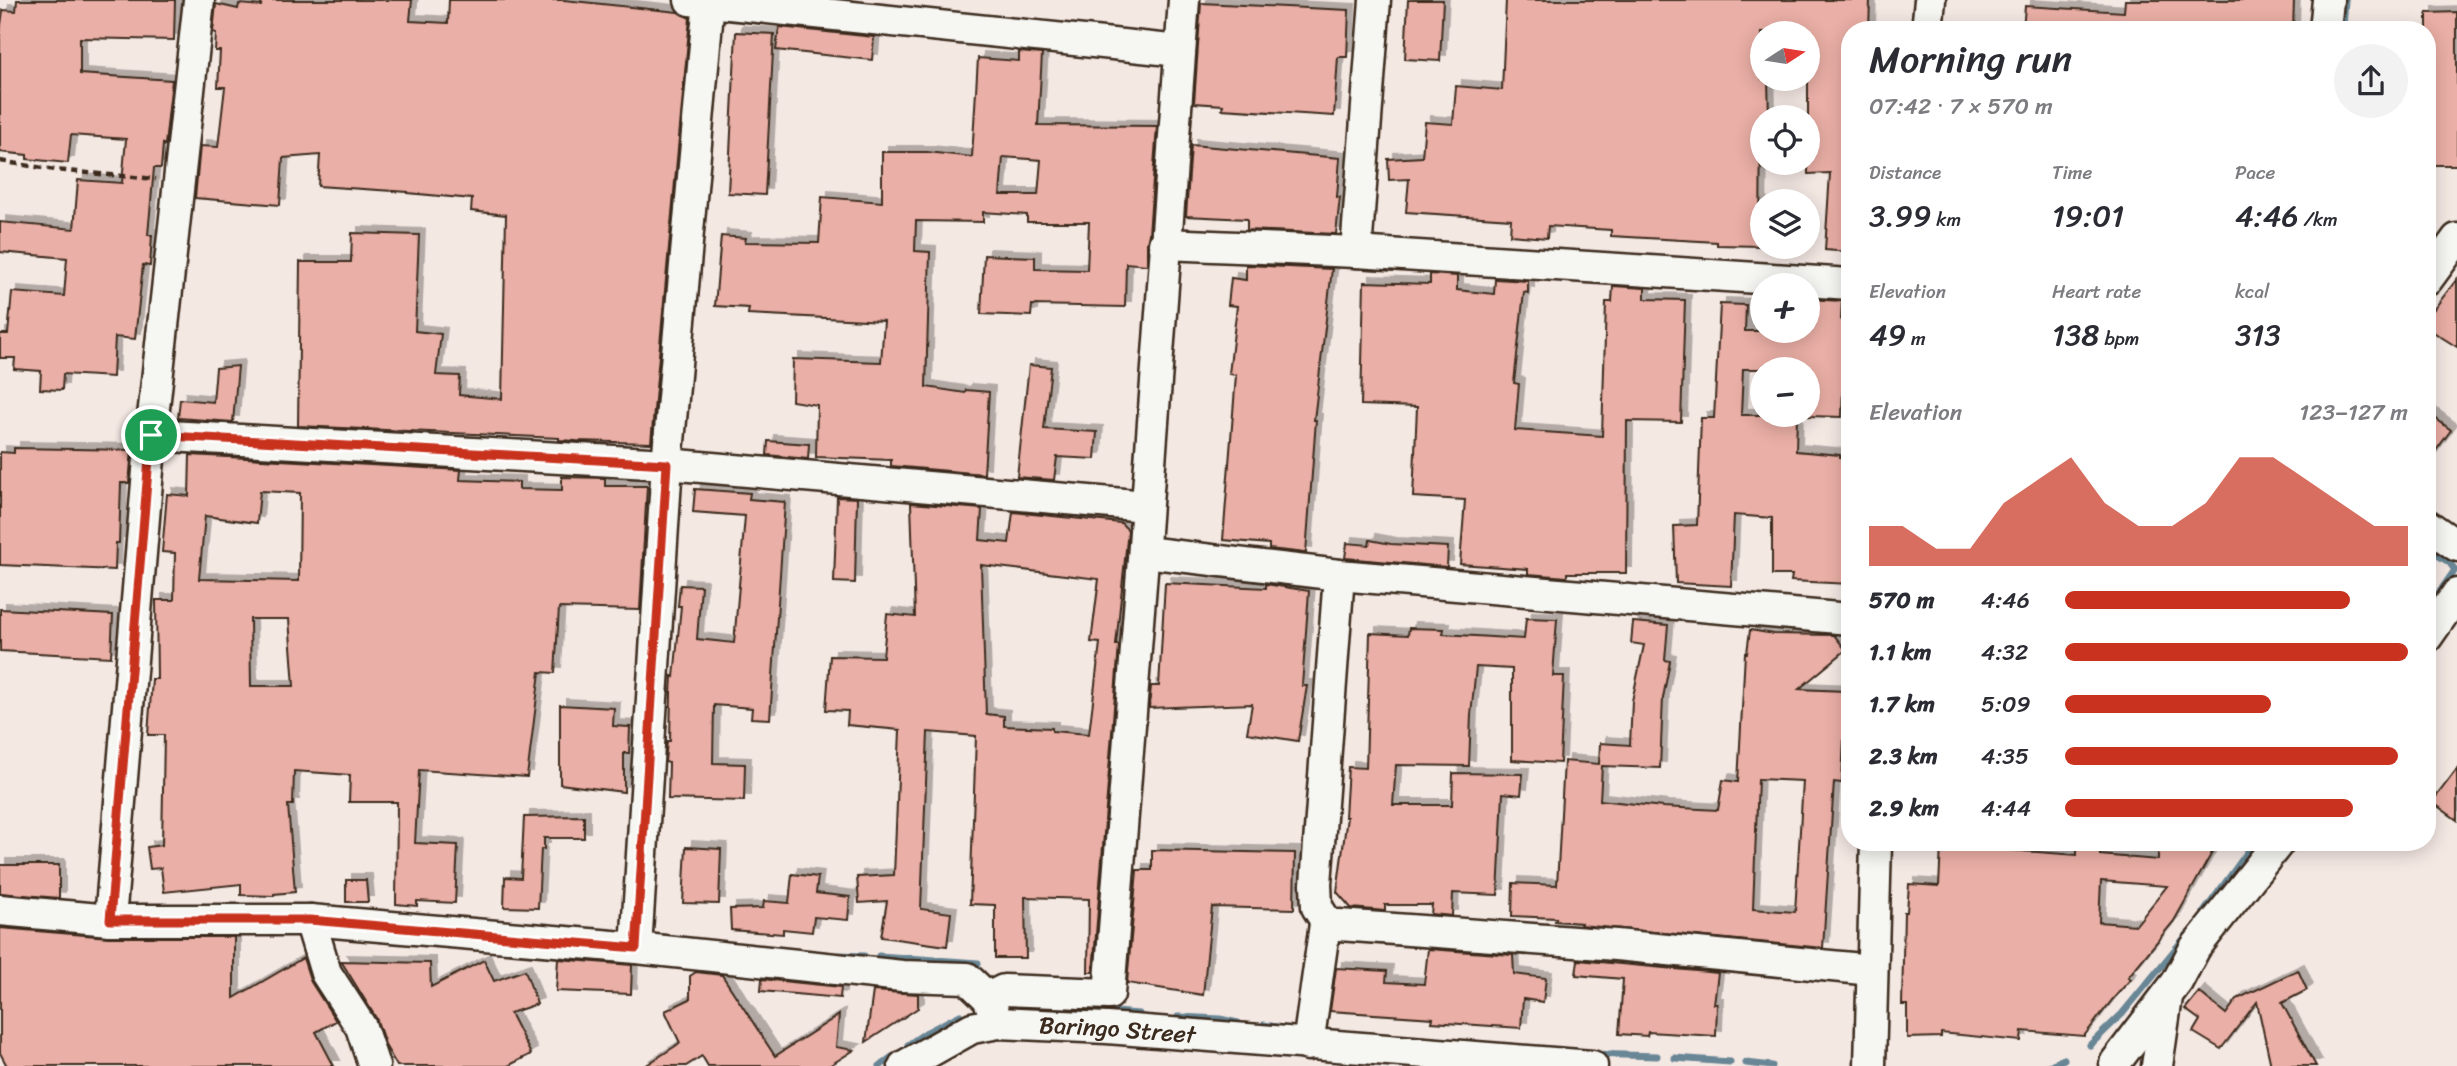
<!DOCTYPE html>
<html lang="en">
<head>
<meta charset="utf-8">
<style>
  body { margin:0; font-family:Sriracha,sans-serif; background:#f2f2f3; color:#2b2b33; height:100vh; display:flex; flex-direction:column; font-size:26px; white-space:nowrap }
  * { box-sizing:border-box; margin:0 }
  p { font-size:23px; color:#7c7c81 }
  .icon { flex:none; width:38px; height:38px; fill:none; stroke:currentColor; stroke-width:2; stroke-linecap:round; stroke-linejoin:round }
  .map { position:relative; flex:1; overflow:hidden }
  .drawer { position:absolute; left:1841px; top:21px; width:595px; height:830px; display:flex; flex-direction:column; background:#fff; border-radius:28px; box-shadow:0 4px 18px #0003 }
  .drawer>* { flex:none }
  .needle { width:46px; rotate:78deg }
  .fabs { position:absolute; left:1750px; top:21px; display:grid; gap:14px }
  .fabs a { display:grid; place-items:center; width:70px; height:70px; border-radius:50%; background:#fff; box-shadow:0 4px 18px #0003; font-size:35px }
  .pin { position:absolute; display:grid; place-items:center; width:60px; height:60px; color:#fff; margin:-30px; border:4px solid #fff; border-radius:50%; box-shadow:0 2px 7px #0007 }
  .round { display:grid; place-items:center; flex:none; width:74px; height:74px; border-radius:37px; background:#f2f2f3 }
  .head { display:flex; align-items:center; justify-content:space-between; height:119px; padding:0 28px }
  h1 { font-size:38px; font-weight:600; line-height:52px }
  .metrics { display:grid; grid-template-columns:repeat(3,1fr); gap:10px; height:119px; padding:7px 28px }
  .metrics div { display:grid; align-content:center }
  .metrics b { font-size:30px; font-weight:600 }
  .metrics small { font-size:19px; font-weight:400 }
  .metrics p { font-size:19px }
  .chart { height:196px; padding:14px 28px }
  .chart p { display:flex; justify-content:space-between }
  .chart svg { width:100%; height:126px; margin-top:7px; fill:#c8321e; opacity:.7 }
  ul { padding:0 28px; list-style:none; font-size:23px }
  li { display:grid; grid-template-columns:112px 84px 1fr; align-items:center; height:52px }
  li i { height:18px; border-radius:9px; background:#c8321e }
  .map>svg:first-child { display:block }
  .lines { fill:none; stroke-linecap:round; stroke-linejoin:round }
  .stream { stroke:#678695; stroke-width:7 }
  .building { fill:#eaafa6; stroke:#3b2a1e; stroke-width:2; fill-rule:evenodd; filter:url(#shadow) }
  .minor-casing { stroke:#3b2a1e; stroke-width:35 }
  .path { stroke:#3b2a1e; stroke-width:4.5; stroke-dasharray:7 5; stroke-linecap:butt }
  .minor { stroke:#f6f6f2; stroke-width:30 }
  .route-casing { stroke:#fff; stroke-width:14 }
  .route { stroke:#c8321e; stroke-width:9 }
  .labels { text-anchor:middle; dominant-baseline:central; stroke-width:7; stroke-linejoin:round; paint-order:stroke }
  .street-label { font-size:24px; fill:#3b2a1e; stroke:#f6f6f2 }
</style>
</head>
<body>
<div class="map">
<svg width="2457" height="1066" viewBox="0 0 2457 1066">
  <defs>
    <filter id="shadow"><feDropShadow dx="6" dy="-6" stdDeviation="0" flood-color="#0004"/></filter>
  </defs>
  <rect width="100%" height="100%" fill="#f4e8e3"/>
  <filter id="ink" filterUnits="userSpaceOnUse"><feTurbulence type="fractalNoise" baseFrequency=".0143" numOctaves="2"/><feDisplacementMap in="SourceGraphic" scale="14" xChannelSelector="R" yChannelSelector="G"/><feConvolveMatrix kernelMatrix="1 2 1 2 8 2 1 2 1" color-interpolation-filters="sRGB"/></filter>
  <g filter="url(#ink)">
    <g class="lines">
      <g class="stream">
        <polyline points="2343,27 2345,0"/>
        <polyline points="2427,610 2455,570 2449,562 2431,551"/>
        <polyline points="2204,912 2255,842"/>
        <polyline points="840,955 864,956"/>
        <polyline points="879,956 978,963"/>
        <polyline points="1000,1007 1030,1005 1139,1014"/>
        <polyline points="1178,1017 1220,1019 1238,1023"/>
        <polyline points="1264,1025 1283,1028"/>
        <polyline points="908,1045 927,1032 960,1015"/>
        <polyline points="2090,1045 2122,1014 2187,935"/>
        <polyline points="1591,1054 1657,1056"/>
        <polyline points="1675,1058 1730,1062"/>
        <polyline points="1746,1063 1772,1066"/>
        <polyline points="880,1066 892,1057"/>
        <polyline points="2049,1066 2064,1059"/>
      </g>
    </g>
    <g class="building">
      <polygon points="17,0 175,0 174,40 80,38 80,74 172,80 165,145 163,144 161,168 154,168 148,235 152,235 150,266 143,265 135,339 115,337 113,377 63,374 62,390 40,389 41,371 14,369 15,358 0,358 0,334 8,334 12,292 64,296 67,258 0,252 0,222 74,229 78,180 122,183 126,139 71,135 68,163 27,159 27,155 0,152 0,32 3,10 16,11"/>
      <polygon points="262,0 412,0 410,21 448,23 449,0 564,0 678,12 690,18 651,443 576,441 559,440 559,438 298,426 300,262 351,262 352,233 419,235 415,331 441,334 436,375 460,376 459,395 502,399 506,215 471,211 472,199 408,193 408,192 318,186 320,155 283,158 280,205 195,198 200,146 218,147 225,87 218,87 220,51 215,51 216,33 213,32 216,4 238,9 239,4 261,6"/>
      <polygon points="1408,0 1443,0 1440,61 1405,59"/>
      <polygon points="1506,0 1870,0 1869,30 1850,30 1850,252 1825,250 1830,173 1808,174 1808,33 1762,33 1762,79 1768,79 1769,117 1761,117 1760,246 1717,245 1717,242 1611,236 1611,230 1548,226 1547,238 1510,235 1511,219 1406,212 1409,179 1389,180 1388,159 1422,157 1425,122 1453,124 1456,86 1502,90"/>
      <polygon points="2125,0 2294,0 2293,30 2023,30 2025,6 2124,12"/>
      <polygon points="1201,3 1349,10 1347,57 1338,57 1334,116 1222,109 1223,105 1194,103"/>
      <polygon points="2457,12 2457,165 2427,165 2427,13"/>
      <polygon points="779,27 874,37 872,60 776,50"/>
      <polygon points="736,32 774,34 765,195 728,193"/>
      <path d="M1019,52L1042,54L1038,125L1157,126L1149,234L1147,243V265L1126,263L1125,307L1032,305L1031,316L981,314L984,255L1035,257V269L1087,270L1089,222H1027V215L983,212V222L916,221L915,251L930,252L926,387L965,393L966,390L989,392L984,474L891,466V460L816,457L817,405L792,401L793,359L881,362L884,321L748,314L749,308L715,306L721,236L746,238L745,242L819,243L822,197L882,202V152H927L972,157L978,58L1019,61ZM1003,157L1041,160L1038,195H1000Z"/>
      <polygon points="1191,145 1340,158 1337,197 1340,197 1336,234 1247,230 1247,219 1186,216"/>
      <polygon points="1246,265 1332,269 1314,420 1316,420 1306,553 1269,549 1269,544 1223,540 1236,375 1229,374 1237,306 1228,305 1231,278 1246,280"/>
      <polygon points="1430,274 1457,276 1457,290 1494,294 1495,279 1528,281 1528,293 1524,292 1514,383 1519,384 1515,430 1602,436 1606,302 1612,302 1613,286 1645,288 1645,299 1685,300 1681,422 1627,421 1626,573 1567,573 1567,577 1528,574 1528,569 1460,564 1465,500 1413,497 1417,407 1361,405 1364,282 1430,284"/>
      <polygon points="2457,279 2457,347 2427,328 2427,318"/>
      <polygon points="1808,299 1842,301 1841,320 1850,320 1850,360 1844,360 1842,417 1808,416 1809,369 1743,369 1741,415 1797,415 1796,451 1840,455 1840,458 1850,459 1850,584 1791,581 1792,575 1772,575 1772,518 1734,515 1731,586 1676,583 1674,526 1697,525 1701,418 1714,418 1720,304 1746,305 1745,331 1808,331"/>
      <polygon points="1029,365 1051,367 1044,429 1097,432 1095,459 1057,457 1054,480 1017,477"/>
      <polygon points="238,366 233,422 178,418 180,399 213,402 216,368"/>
      <polygon points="2427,412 2451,430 2427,463"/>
      <polygon points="768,441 809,444 808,459 767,455"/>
      <polygon points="14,448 132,450 129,483 121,483 119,543 116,543 115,570 0,565 0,452 14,453"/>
      <path d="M190,455L461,470L460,480L519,482V489L562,490V477L605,478V486H647L640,610L559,608L555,673L540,672L527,777L419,770L415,843L458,845L455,903L417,901V906L396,904L397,802H349L350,775L294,771L293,805H288L295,892L274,894V896L241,895V884L164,892L161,868L150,869L147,847L162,845L164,735H148L152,679H157L156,600H174L175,553L162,552L167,494L189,496ZM260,491L300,493L299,581L199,579L205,516L257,523ZM250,619H289L294,686H251Z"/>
      <polygon points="695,489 750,493 749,499 785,502 770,719 751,718 752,708 714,705 713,763 745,764 744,801 668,799 669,763 665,762 667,741 670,741 671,693 672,676 674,677 681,606 678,606 680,585 701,586 697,639 734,643 745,516 693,512"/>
      <polygon points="837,497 857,498 855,583 834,582"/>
      <path d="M911,503L982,509L980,540L1009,543L1013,512L1121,523L1128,530L1116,645H1119L1093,972H1088L1089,899L1025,897L1026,958H995V905L970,904L976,736L928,732L921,909L951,913L947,946L881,937L887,901L859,903L857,877L894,875L900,730L847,725L848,711L826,710L830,656L883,657L887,614L915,617ZM981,565L1099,579L1091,642L1100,643L1089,734L1052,731V728L1004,726V716L986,714Z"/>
      <polygon points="1370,540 1391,544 1448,547 1447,567 1345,558 1347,543 1369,545"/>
      <polygon points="1165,583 1266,588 1266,584 1309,591 1302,686 1307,686 1298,741 1247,733 1252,704 1149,708 1151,686 1159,686"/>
      <polygon points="0,609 113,615 111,657 0,651"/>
      <polygon points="1526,618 1557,619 1553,676 1564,676 1560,763 1512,760 1512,669 1476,667 1471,715 1469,766 1396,765 1393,805 1452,805 1453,773 1523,774 1521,795 1503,793 1498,895 1453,893 1452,916 1431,914 1432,905 1385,905 1385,911 1351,908 1337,892 1347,817 1345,817 1348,767 1366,768 1370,633 1408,635 1409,628 1444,629 1443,634 1524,639"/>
      <path d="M1633,622L1668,625L1665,660L1670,661L1663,698L1660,768L1602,766L1600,800L1663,807L1718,810L1723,780L1738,782L1745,653H1747L1750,630L1774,634L1834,635L1846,650L1799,689L1846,691L1842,783L1834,782L1823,948L1580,925L1581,923L1555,921L1556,918L1512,916L1513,883L1557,885L1564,761L1599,764L1600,743L1630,745L1632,701L1644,645L1631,643ZM1758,779L1803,781L1795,912L1753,909Z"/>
      <polygon points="560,705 614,708 613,726 630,727 629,753 624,753 624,792 560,784"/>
      <polygon points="2457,769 2457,820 2432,802"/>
      <polygon points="584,816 584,838 544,838 544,849 541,849 538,908 504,907 505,877 521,878 524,817"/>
      <path d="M2077,842H2100V855L2158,860V842H2218L2174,921L2128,977L2131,979L2113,999L2084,1036L2022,1031L2021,1041L1941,1033V1037L1907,1038V1005H1902L1904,912H1907L1909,884L1939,886L1941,845L2077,855ZM2101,881L2167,886L2136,925L2099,922Z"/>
      <polygon points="686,847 721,849 719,904 683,903"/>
      <polygon points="1152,850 1295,853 1294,909 1212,907 1203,995 1127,983 1137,870 1152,870"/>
      <polygon points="0,865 59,865 59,898 0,893"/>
      <polygon points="792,874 818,877 816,893 850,897 848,920 814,917 812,932 783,929 783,934 731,930 730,909 763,908 764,901 789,903"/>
      <polygon points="346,880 366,880 368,902 346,902"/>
      <polygon points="0,928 109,937 234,937 234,998 303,958 311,982 336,1021 316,1032 334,1066 7,1066 0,1053"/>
      <polygon points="1428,949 1513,955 1514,974 1546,978 1543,1002 1523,999 1521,1028 1432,1022 1433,1018 1330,1011 1336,968 1387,971 1386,982 1424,984"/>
      <polygon points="558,959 632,965 631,994 556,991"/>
      <polygon points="484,960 494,981 525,970 537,1004 510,1013 531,1054 508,1066 397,1066 386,1047 376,1018 341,961 430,963 431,987"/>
      <polygon points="1578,960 1718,973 1714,1004 1717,1004 1716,1036 1648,1032 1647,1036 1619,1034 1623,979 1576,975"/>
      <polygon points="2298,970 2307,990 2282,1003 2316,1066 2271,1066 2257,1002 2221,1049 2193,1032 2200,1020 2185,1009 2199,992 2226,1014 2237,999"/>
      <polygon points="696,972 722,975 775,1056 839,1015 836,1047 854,1050 829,1066 708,1066 702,1056 686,1066 645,1066 680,1043 665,1011 690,999 690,976"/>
      <polygon points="762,979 841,987 840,998 761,991"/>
      <polygon points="873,991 918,994 918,1008 866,1042"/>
    </g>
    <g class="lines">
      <g class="minor-casing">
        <g id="minor">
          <polyline points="690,0 1180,51"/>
          <polyline points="1927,30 1930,0"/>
          <polyline points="2325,30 2328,0"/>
          <polyline points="1164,244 1356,252 1850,284"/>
          <polyline points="1356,252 1375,0"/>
          <polyline points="2427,280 2457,239"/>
          <polyline points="151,435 667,464 1146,506"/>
          <polyline points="2427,525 2457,546"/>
          <polyline points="1145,552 1339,575 1850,619"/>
          <polyline points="1339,575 1316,884 1317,907 1324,918 1325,924 1616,945 1872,970"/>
          <polyline points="2427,637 2457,594"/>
          <polyline points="0,910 110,920 310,920 636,948 902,976 967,978 988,998 998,1023"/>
          <polyline points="110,920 151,435 199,0"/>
          <polyline points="310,920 326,973 361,1027 374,1066"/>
          <polyline points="636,948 667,464 709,0"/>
          <path d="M988,998L1004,990L1109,994C1136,663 1160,331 1184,0"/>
          <polyline points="1308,1045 1325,924"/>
          <polyline points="2115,1063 2177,982 2195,948 2279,842"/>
          <path id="s1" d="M904,1066L972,1028L998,1023L1107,1028L1592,1066"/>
          <polyline points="1870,1066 1876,842"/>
          <polyline points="2157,1066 2167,997"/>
        </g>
      </g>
      <polyline class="path" points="0,161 55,170 156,179"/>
      <use href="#minor" class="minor"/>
    </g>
  </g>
  <g class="lines" filter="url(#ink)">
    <g class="route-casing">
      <polygon id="route" points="151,435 667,464 636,948 310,920 110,920"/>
    </g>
    <use href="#route" class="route"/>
  </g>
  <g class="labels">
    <g class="street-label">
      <text stroke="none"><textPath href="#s1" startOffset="224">Baringo Street</textPath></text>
    </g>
  </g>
</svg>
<div class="fabs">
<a><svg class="needle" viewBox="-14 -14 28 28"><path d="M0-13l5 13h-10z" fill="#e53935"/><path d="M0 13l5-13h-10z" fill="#7c7c81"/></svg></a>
<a><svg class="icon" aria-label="locate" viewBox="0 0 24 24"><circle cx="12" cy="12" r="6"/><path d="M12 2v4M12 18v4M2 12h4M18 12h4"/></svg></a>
<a><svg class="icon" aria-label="layers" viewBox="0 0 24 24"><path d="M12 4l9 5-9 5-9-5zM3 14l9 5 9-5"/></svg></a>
<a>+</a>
<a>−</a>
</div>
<div class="pin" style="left:151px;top:435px;background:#1e9e55"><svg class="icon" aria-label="arrive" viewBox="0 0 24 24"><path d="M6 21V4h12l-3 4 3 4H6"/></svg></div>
<section class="drawer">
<div class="head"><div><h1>Morning run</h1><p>07:42 · 7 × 570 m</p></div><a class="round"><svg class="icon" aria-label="share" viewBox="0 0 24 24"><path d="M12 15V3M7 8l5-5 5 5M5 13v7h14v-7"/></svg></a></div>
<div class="metrics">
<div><p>Distance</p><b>3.99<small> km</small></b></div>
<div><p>Time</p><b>19:01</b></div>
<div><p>Pace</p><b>4:46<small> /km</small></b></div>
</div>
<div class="metrics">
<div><p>Elevation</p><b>49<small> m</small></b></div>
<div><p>Heart rate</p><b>138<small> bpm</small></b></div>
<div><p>kcal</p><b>313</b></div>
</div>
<div class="chart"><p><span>Elevation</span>123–127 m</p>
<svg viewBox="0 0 160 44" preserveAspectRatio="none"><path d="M0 44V30L10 30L20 38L30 38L40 22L50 14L60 6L70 22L80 30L90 30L100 22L110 6L120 6L130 14L140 22L150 30L160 30V44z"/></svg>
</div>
<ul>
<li><b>570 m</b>4:46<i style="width:83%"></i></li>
<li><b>1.1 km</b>4:32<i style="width:100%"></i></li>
<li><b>1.7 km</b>5:09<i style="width:60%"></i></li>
<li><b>2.3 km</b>4:35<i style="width:97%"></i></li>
<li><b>2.9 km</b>4:44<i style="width:84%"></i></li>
</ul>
</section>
</div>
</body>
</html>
